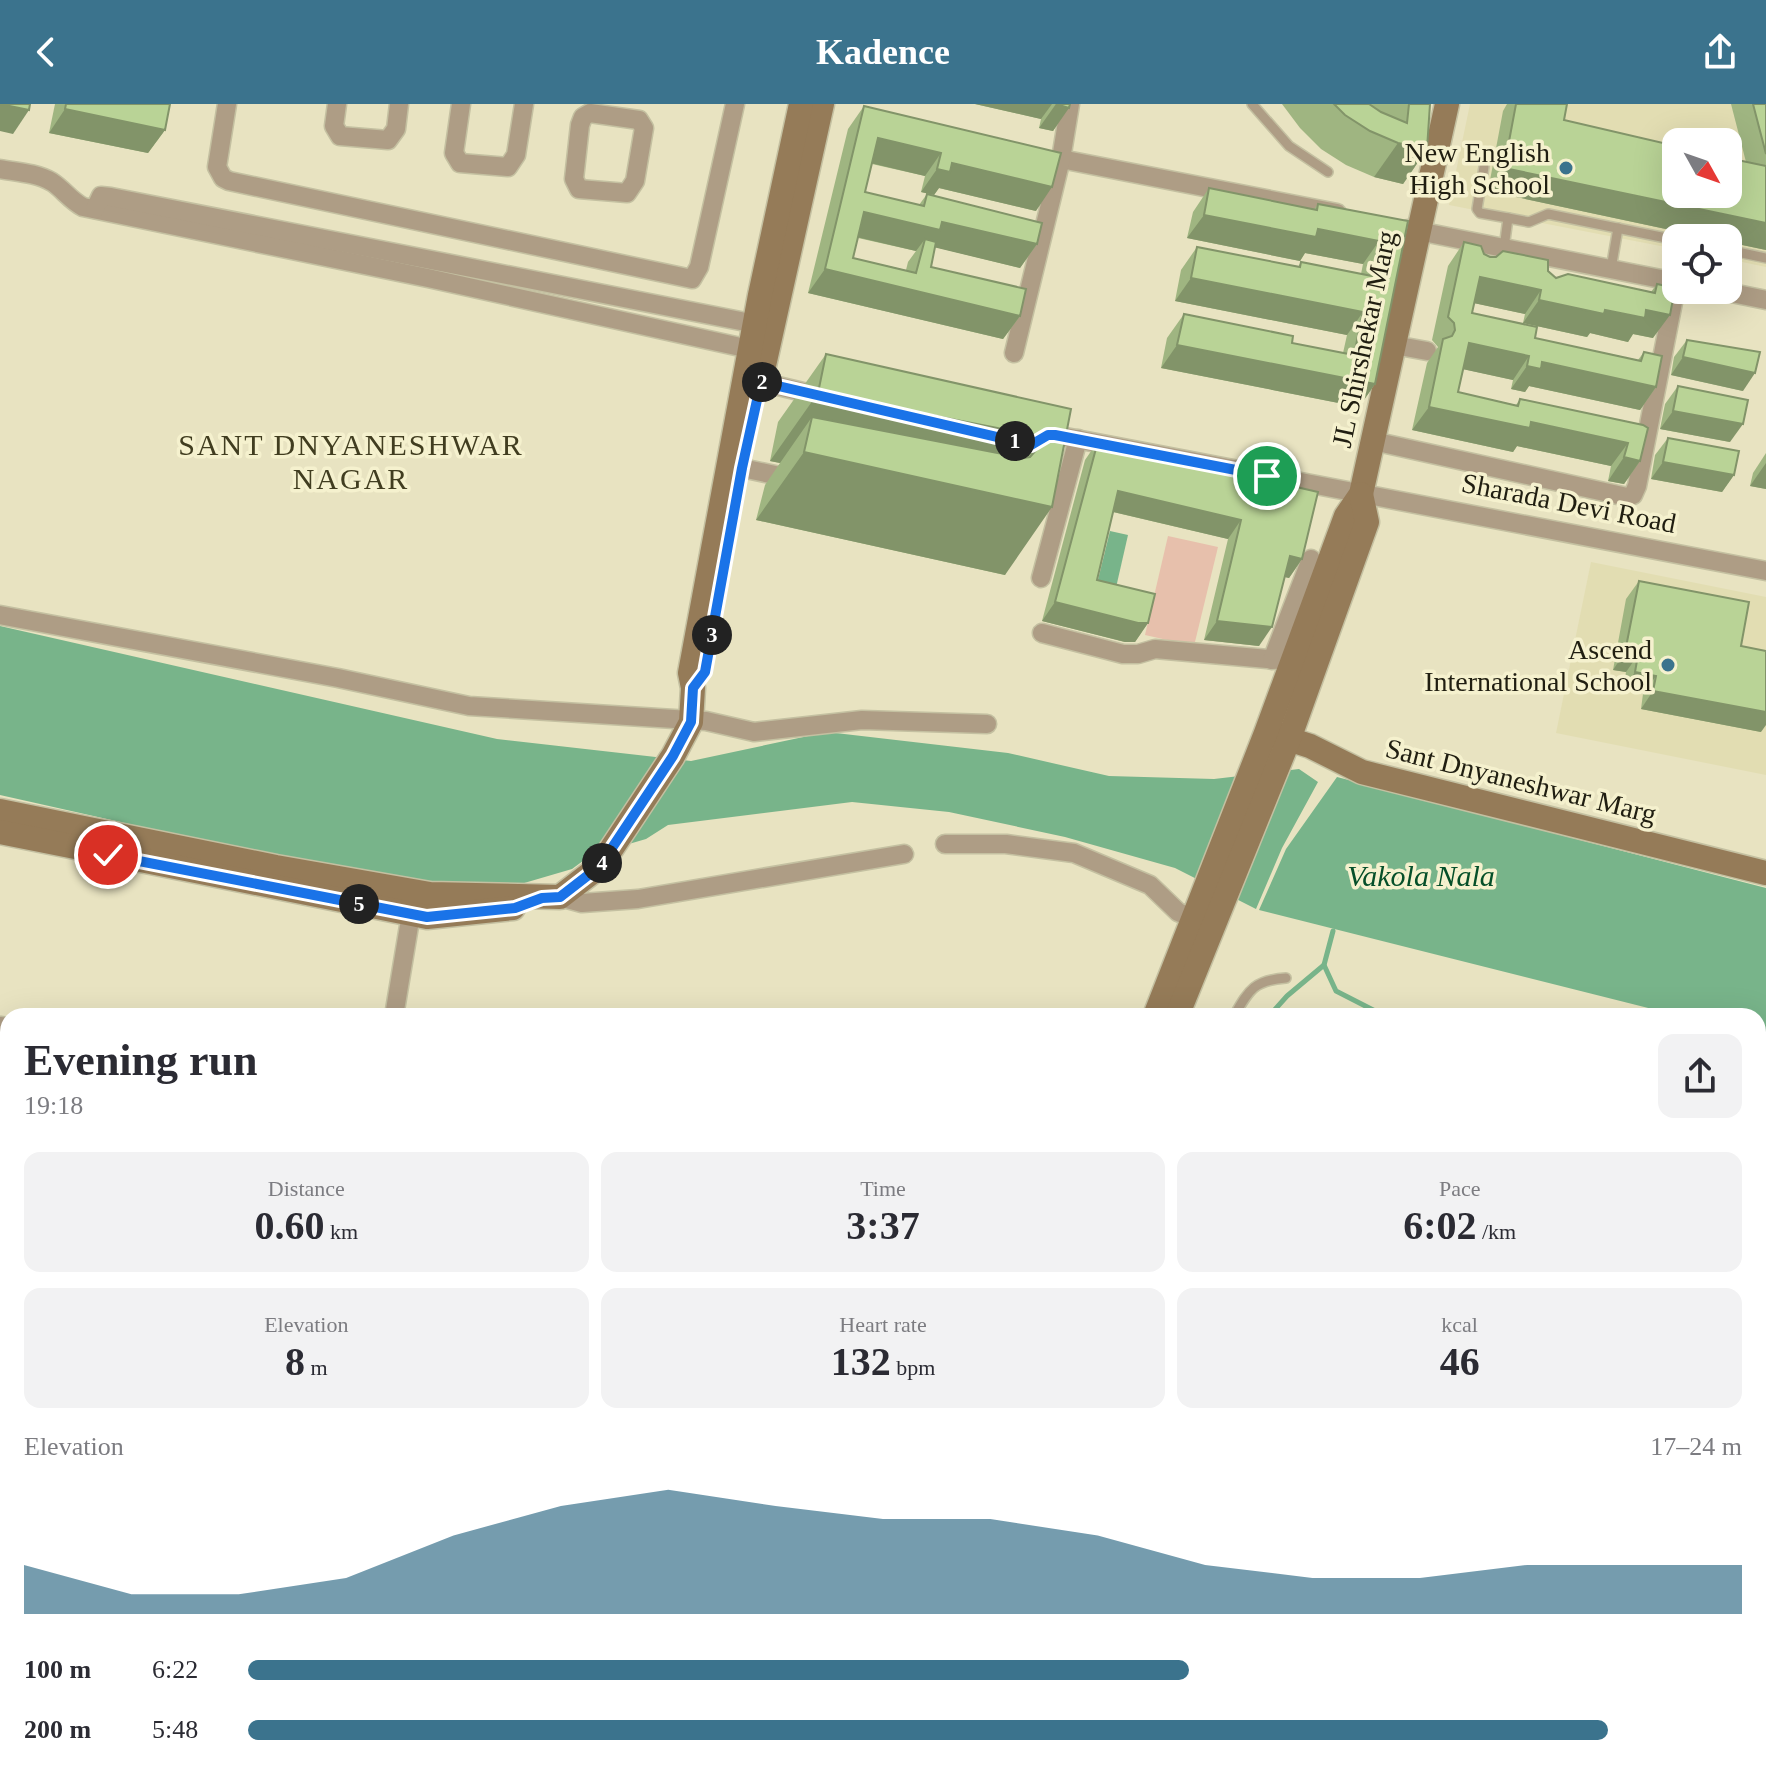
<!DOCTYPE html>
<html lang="en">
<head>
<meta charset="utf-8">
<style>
  body { margin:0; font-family:"Times New Roman",serif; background:#f2f2f3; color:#2b2b33; height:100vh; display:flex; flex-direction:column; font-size:30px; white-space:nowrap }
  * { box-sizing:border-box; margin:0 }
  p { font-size:26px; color:#7c7c81 }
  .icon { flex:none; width:44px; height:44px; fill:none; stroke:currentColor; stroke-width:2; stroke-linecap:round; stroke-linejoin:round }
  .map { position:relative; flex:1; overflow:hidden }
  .drawer { position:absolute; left:0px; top:904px; width:1766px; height:770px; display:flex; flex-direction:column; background:#fff; border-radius:24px 24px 0 0; box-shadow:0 8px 32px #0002 }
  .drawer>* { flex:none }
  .needle { width:52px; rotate:130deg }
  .fabs { position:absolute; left:1662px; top:24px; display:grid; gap:16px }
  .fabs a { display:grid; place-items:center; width:80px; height:80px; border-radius:16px; background:#fff; box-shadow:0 8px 32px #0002; font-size:40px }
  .pin { position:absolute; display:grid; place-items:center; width:68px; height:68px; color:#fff; margin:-34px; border:4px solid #fff; border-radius:50%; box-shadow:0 2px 8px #0007 }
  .km { position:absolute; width:40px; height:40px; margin:-20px; border-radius:50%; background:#222; color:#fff; font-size:22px; line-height:40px; text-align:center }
  .round { display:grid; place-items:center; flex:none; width:84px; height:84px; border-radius:16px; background:#f2f2f3 }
  .headline { display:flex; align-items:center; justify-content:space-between; height:136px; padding:0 24px }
  h1 { font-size:44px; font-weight:700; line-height:60px }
  .stats { display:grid; grid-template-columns:repeat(3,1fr); gap:12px; height:136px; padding:8px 24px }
  .stats div { display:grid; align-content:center; border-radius:16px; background:#f2f2f3; text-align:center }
  .stats b { font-size:40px; font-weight:700 }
  .stats small { font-size:22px; font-weight:400 }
  .stats p { font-size:22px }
  .chart { height:224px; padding:16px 24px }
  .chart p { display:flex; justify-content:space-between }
  .chart svg { width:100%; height:144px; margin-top:8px; fill:#3b738d; opacity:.7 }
  ul { padding:0 24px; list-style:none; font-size:26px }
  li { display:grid; grid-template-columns:128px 96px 1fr; align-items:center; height:60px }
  li i { height:20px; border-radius:10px; background:#3b738d }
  header { display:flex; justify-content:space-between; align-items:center; height:104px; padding:0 24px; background:#3b738d; color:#fff; font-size:36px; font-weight:700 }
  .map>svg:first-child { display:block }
  .built { fill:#e2ddb2; fill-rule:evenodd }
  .green { fill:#e7c0ac }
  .water { fill:#78b48a }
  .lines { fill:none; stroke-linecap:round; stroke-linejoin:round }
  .stream { stroke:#78b48a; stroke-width:5 }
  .lane-casing { stroke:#c4c0a1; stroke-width:12 }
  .street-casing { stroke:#c4c0a1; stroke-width:21 }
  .secondary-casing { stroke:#c4c0a1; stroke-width:27 }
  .lane { stroke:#ae9d85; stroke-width:9 }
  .street { stroke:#ae9d85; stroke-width:18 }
  .secondary { stroke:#957b58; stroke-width:24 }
  .wall { fill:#9fb581; fill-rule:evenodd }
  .shaded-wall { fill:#829469 }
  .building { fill:#b9d396; stroke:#829469; stroke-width:2 }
  .route-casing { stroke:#fff; stroke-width:16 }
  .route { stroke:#1a73e8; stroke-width:10 }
  .poi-dot { fill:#3b738d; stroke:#f5f1ce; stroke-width:3 }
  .labels { text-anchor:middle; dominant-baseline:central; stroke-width:7; stroke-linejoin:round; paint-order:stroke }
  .poi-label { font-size:28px; fill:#201e11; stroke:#f5f1ce; text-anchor:end }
  .street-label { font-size:28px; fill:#201e11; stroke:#f5f1ce }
  .neighbourhood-label { font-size:30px; letter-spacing:2px; fill:#413d20; stroke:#f5f1ce }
  .water-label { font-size:30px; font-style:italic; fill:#054f29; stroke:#f5f1ce }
</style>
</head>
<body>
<header><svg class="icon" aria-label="back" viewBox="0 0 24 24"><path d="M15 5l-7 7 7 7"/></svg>Kadence<svg class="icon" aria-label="share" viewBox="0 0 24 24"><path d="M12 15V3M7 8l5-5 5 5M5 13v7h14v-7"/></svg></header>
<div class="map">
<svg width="1766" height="1673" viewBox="0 0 1766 1673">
  <rect width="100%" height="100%" fill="#e8e3c1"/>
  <g class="built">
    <path d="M1470,0H1766V163L1728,155V134H1676V145L1449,101ZM1676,38H1728V90H1676Z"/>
    <polygon points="1591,458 1766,493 1766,671 1556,629"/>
    <polygon points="47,1666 1187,1666 1162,1673 40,1673"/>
  </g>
  <g class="green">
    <polygon points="1168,432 1218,443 1194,542 1145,531"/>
    <polygon points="1758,1027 1766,1029 1766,1673 1376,1673 1379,1666 1758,1666"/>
  </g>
  <g class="water">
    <polygon points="1110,427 1128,431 1115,488 1096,484"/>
    <polygon points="0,522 497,635 691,657 827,628 1008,649 1109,672 1214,675 1299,665 1318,678 1282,744 1256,805 1175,764 1065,733 949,708 852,698 668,721 646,735 591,751 572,765 504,785 397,780 0,691"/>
    <polygon points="1337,673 1766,784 1766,934 1758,932 1758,912 1680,912 1259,806 1286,745"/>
  </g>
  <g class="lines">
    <g class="stream">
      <polyline points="1333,827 1324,861 1336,887 1381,910 1394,912"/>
      <polyline points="1269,912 1287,892 1324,861"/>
      <polyline points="1758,992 1766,995"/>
      <polyline points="1758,1286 1762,1294 1758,1301"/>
    </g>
    <g class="lane-casing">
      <g id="lane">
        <polyline points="1252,0 1289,42 1328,68"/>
        <polyline points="1484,63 1477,105 1480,109 1508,114"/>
        <polyline points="1504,144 1508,114 1529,118 1548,110 1676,136"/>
        <polyline points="1728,146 1766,154"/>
        <polyline points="1611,165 1618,124"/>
        <path d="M1234,912C1249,886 1254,876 1286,874"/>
        <polyline points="477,1666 479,1673"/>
        <polyline points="1012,1666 1013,1673"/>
        <polyline points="545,1673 546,1666"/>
      </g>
    </g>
    <g class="street-casing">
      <g id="street">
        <polyline points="227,0 217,63 223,74 229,77 692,175 699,163 735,0"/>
        <polyline points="337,0 334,22 340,32 388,36 396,25 399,0"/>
        <polyline points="461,0 454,49 460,59 508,63 516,51 524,0"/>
        <polygon points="590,9 639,16 644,24 635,77 627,89 579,85 574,75 580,21 583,13"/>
        <polyline points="1061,55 1337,109"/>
        <path d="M0,65C17,68 37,69 52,78C63,85 70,96 83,103L428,174L763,248"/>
        <polyline points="95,105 101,92 111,93 766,222"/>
        <polyline points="1408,125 1676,178"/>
        <polyline points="1717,186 1766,196"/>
        <polyline points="1394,241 1427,247"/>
        <polyline points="1014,249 1061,55 1070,0"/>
        <polyline points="761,278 824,293"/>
        <polyline points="1043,335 1055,331 1766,467"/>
        <polyline points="1373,337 1627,393 1633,391 1637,382 1676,183"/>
        <polyline points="742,364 794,375"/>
        <polyline points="1041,474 1078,335"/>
        <polyline points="0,511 338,574 469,602 706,617 754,628 862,616 987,620"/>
        <polyline points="1042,529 1123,550 1138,550 1155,545 1279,556 1302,563"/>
        <polyline points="1272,556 1311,455"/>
        <polyline points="945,740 1006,740 1074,749 1150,781 1178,808 1192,814"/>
        <polyline points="560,793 582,799 638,795 904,750"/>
        <polyline points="394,912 413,798"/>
        <polyline points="0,922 8,923"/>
        <polyline points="0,1227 8,1228"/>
        <polyline points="0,1457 4,1463 0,1467"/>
        <polyline points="0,1496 8,1505"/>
        <polyline points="0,1587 8,1579"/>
      </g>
    </g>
    <g class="secondary-casing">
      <g id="secondary">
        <polyline points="761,275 822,0"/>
        <polyline points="1276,631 1310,642 1362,668 1766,769"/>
        <polyline points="0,707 276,763 430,790 560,793 600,762 673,652 691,618 693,584 690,569 760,191 801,0"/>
        <polyline points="0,728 427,813 513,804"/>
        <polyline points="1155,912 1266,629 1346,412 1361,390 1447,0"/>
        <polyline points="1177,912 1289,635 1367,418 1361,390"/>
        <polyline points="0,1344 8,1348"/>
        <polyline points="0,1649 8,1642"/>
        <polyline points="5,1673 12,1666"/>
      </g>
    </g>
    <use href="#lane" class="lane"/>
    <use href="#street" class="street"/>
    <use href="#secondary" class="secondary"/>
  </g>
  <g class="wall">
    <polygon points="55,0 170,0 165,26 148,49 49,29"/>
    <polygon points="975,0 1070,0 1053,27 1039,24 1041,15"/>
    <polygon points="1282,0 1430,0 1427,45 1403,80 1374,73 1346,61 1321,45 1300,24"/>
    <polygon points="1507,0 1567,0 1564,16 1746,58 1731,0 1766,0 1766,146 1728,138 1728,134 1708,134 1488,87 1503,7"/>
    <path d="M864,2L1036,107L939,84L934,91L921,88L925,72L872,60L865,88L919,101L927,90L1037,140L1020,164L935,143L931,163L1020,212L1003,235L808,189L848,25ZM858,134L916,147L908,158L906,166L853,154Z"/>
    <polygon points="1209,84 1314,105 1318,100 1408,117 1375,280 1359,303 1161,264 1167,234 1184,210 1292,239 1343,249 1347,231 1175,197 1181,166 1197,143 1298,163 1301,158 1361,170 1363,160 1305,149 1300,157 1187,134 1193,108"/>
    <polygon points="1464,138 1490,153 1548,167 1556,174 1651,188 1657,180 1653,234 1633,230 1628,238 1590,229 1587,233 1523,219 1525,210 1474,199 1472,209 1535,234 1638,256 1644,248 1656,283 1640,306 1529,282 1525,288 1511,285 1513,276 1463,265 1458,288 1516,301 1520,295 1643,321 1640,357 1624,380 1608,377 1611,362 1517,342 1513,348 1412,326 1427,259 1438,243 1432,236 1448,162"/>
    <polygon points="1687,236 1743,287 1671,271 1674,253"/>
    <polygon points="826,250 1071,305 1005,471 756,416 765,381 780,359 770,357 778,318"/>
    <polygon points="1678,282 1730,338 1660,325 1665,300"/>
    <polygon points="1668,334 1734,371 1722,388 1651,375 1655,351"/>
    <polygon points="1098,337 1318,388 1302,455 1289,474 1285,473 1259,542 1204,536 1228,435 1113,408 1097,476 1148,519 1135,538 1125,538 1042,517 1085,356"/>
    <polygon points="1766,349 1766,385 1750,382 1753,369"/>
    <polygon points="1639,477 1741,542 1761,628 1641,605 1643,590 1623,586 1626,568 1613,566 1626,495"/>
  </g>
  <g class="shaded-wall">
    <polygon points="0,0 29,6 13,30 0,27"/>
    <polygon points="975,0 1052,0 1041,15"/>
    <polygon points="1056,0 1069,4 1053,27 1039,24"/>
    <polygon points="65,5 165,26 148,49 49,29"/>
    <polygon points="878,34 941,49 925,72 862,57"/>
    <polygon points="1398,39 1427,45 1403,80 1374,73"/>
    <polygon points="952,59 1052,83 1036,107 939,84 934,91 921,88 937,65"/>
    <polygon points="1504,64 1766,119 1766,146 1728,138 1728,134 1708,134 1488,87"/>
    <polygon points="864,108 942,118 1037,140 1020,164 929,142 925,135 916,147 848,131"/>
    <polygon points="1204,111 1318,125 1379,137 1363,160 1305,149 1300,157 1187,134"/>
    <polygon points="825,165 1020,212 1003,235 808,189"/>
    <polygon points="1480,173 1541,186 1525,210 1464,197"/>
    <polygon points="1191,174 1363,208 1347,231 1175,197"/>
    <polygon points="1539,196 1605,206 1646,206 1670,211 1653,234 1633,230 1628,238 1590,229 1587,233 1523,219"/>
    <polygon points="1469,239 1529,252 1513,276 1453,263"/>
    <polygon points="1177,241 1375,280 1359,303 1161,264"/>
    <polygon points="1683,253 1755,269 1743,287 1671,271"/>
    <polygon points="1542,258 1656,283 1640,306 1529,282 1525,288 1511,285 1527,262"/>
    <polygon points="818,289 1028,330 987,389 1052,403 1005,471 756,416 804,348 812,313 780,359 770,357"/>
    <polygon points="1429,303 1531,318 1628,339 1611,362 1517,342 1513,348 1412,326"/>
    <polygon points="1673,307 1743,320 1730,338 1660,325"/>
    <polygon points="1624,353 1640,357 1624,380 1608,377"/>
    <polygon points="1663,358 1734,371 1722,388 1651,375"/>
    <polygon points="1766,359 1766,385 1750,382"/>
    <polygon points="1118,387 1241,416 1228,435 1105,406"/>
    <polygon points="1290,452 1302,455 1289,474 1276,471"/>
    <polygon points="1055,498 1148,519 1135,538 1125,538 1042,517"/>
    <polygon points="1217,517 1272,523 1259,542 1204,536"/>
    <polygon points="1625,548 1638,551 1626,568 1613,566"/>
    <polygon points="1635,568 1656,572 1643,590 1623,586"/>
    <polygon points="1653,587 1766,608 1766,621 1761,628 1641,605"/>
    <polygon points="8,1143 8,1162 0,1154"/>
    <polygon points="0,1190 8,1191 8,1216 0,1215"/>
    <polygon points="8,1426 8,1431 0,1443 0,1427"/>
    <polygon points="8,1556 8,1568 5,1568 0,1575 0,1567"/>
  </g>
  <g class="building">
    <polygon points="0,0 30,0 29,6"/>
    <polygon points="66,0 170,0 165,26 65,5"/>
    <polygon points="1056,0 1070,0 1069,4"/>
    <polygon points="1334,0 1369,0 1381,8 1407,19 1409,0 1430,0 1427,45 1398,39 1370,27 1345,11"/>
    <polygon points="1516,0 1567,0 1564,16 1676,42 1676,90 1728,90 1728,54 1766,62 1766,119 1504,64"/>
    <polygon points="1753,0 1766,0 1766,50"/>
    <polygon points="864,2 1061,49 1052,83 952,59 950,68 937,65 941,49 878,34 865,88 924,102 927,90 1042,119 1037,140 942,118 940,126 864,108 853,154 916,169 925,135 936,138 931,163 1026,185 1020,212 825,165"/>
    <polygon points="1209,84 1317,106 1318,100 1408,117 1375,280 1177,241 1184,210 1293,232 1292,239 1354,251 1363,208 1191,174 1197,143 1300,163 1301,158 1372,172 1379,137 1318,125 1316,133 1204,111"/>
    <polygon points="1464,138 1481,142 1484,150 1490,153 1496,153 1503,147 1548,156 1548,167 1556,174 1568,170 1655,189 1657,180 1675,184 1670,211 1646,206 1645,214 1605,206 1604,210 1539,196 1541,186 1480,173 1472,209 1537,223 1535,234 1641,257 1644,248 1662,252 1656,283 1542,258 1541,265 1527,262 1529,252 1469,239 1458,288 1518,302 1520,295 1643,321 1648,324 1640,357 1624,353 1628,339 1531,318 1530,324 1429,303 1443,235 1452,232 1455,226 1454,219 1448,213"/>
    <polygon points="1687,236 1760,248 1755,269 1683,253"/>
    <polygon points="826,250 1071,305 1052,403 804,348 812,313 1023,354 1030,353 1037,345 1037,338 1028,330 818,289"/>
    <polygon points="1678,282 1748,296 1743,320 1673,307"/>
    <polygon points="1668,334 1739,347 1734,371 1663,358"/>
    <polygon points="1098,337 1318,388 1302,455 1290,452 1272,523 1217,517 1241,416 1118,387 1097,476 1155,490 1148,519 1138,519 1055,498"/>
    <polygon points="1639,477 1749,498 1741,542 1766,547 1766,608 1653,587 1656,572 1635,568 1638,551 1625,548"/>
    <polygon points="0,1055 8,1056 8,1091 6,1092 5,1102 8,1106 8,1143 5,1147 6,1155 8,1158 8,1191 0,1190"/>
    <polygon points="8,1359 8,1426 0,1427 0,1368"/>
    <polygon points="0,1516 8,1524 8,1561 0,1568"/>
  </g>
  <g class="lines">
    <g class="route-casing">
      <polyline id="route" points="108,751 427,813 515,804 542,794 560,793 600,762 673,652 691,618 693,584 705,568 742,364 761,278 1031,341 1048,331 1055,331 1267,372"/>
    </g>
    <use href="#route" class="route"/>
  </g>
  <g class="poi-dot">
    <circle cx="1566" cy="64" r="8"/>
    <circle cx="1668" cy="561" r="8"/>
  </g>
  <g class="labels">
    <g class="poi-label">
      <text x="1550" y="48">New English<tspan x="1550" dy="32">High School</tspan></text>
      <text x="1652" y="545">Ascend<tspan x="1652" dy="32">International School</tspan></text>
    </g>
    <g class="street-label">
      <text transform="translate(1364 235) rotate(-78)">JL Shirshekar Marg</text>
      <text transform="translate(1569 399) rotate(11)">Sharada Devi Road</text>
      <text transform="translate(1521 677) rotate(14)">Sant Dnyaneshwar Marg</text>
    </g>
    <g class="neighbourhood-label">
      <text x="351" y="340">SANT DNYANESHWAR<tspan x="351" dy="34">NAGAR</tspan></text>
    </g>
    <g class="water-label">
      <text x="1421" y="771">Vakola Nala</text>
    </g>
  </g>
</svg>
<div class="fabs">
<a><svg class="needle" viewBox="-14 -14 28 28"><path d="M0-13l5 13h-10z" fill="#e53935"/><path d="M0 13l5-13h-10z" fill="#7c7c81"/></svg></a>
<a><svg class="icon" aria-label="locate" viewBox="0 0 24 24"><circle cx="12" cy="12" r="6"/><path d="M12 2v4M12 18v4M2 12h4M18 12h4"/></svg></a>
</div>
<div class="pin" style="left:1267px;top:372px;background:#1e9e55"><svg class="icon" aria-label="arrive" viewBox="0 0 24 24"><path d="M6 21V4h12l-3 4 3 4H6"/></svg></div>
<div class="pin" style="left:108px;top:751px;background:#d93025"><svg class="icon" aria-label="check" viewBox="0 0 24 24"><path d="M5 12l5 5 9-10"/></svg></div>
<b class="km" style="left:1015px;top:337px">1</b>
<b class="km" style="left:762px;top:278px">2</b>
<b class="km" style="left:712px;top:531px">3</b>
<b class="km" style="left:602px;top:759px">4</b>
<b class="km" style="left:359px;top:800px">5</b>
<section class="drawer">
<div class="headline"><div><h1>Evening run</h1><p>19:18</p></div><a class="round"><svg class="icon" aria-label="share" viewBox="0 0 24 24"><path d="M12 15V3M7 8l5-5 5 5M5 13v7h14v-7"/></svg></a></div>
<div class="stats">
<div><p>Distance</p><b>0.60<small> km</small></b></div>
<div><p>Time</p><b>3:37</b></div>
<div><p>Pace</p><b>6:02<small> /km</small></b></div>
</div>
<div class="stats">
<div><p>Elevation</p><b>8<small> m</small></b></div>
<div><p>Heart rate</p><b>132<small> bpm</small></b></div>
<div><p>kcal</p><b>46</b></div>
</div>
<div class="chart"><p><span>Elevation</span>17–24 m</p>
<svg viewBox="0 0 160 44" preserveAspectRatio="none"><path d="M0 44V29L10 38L20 38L30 33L40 20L50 11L60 6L70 11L80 15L90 15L100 20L110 29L120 33L130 33L140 29L150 29L160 29V44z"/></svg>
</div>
<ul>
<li><b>100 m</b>6:22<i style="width:63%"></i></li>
<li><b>200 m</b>5:48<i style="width:91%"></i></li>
</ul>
</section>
</div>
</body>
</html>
